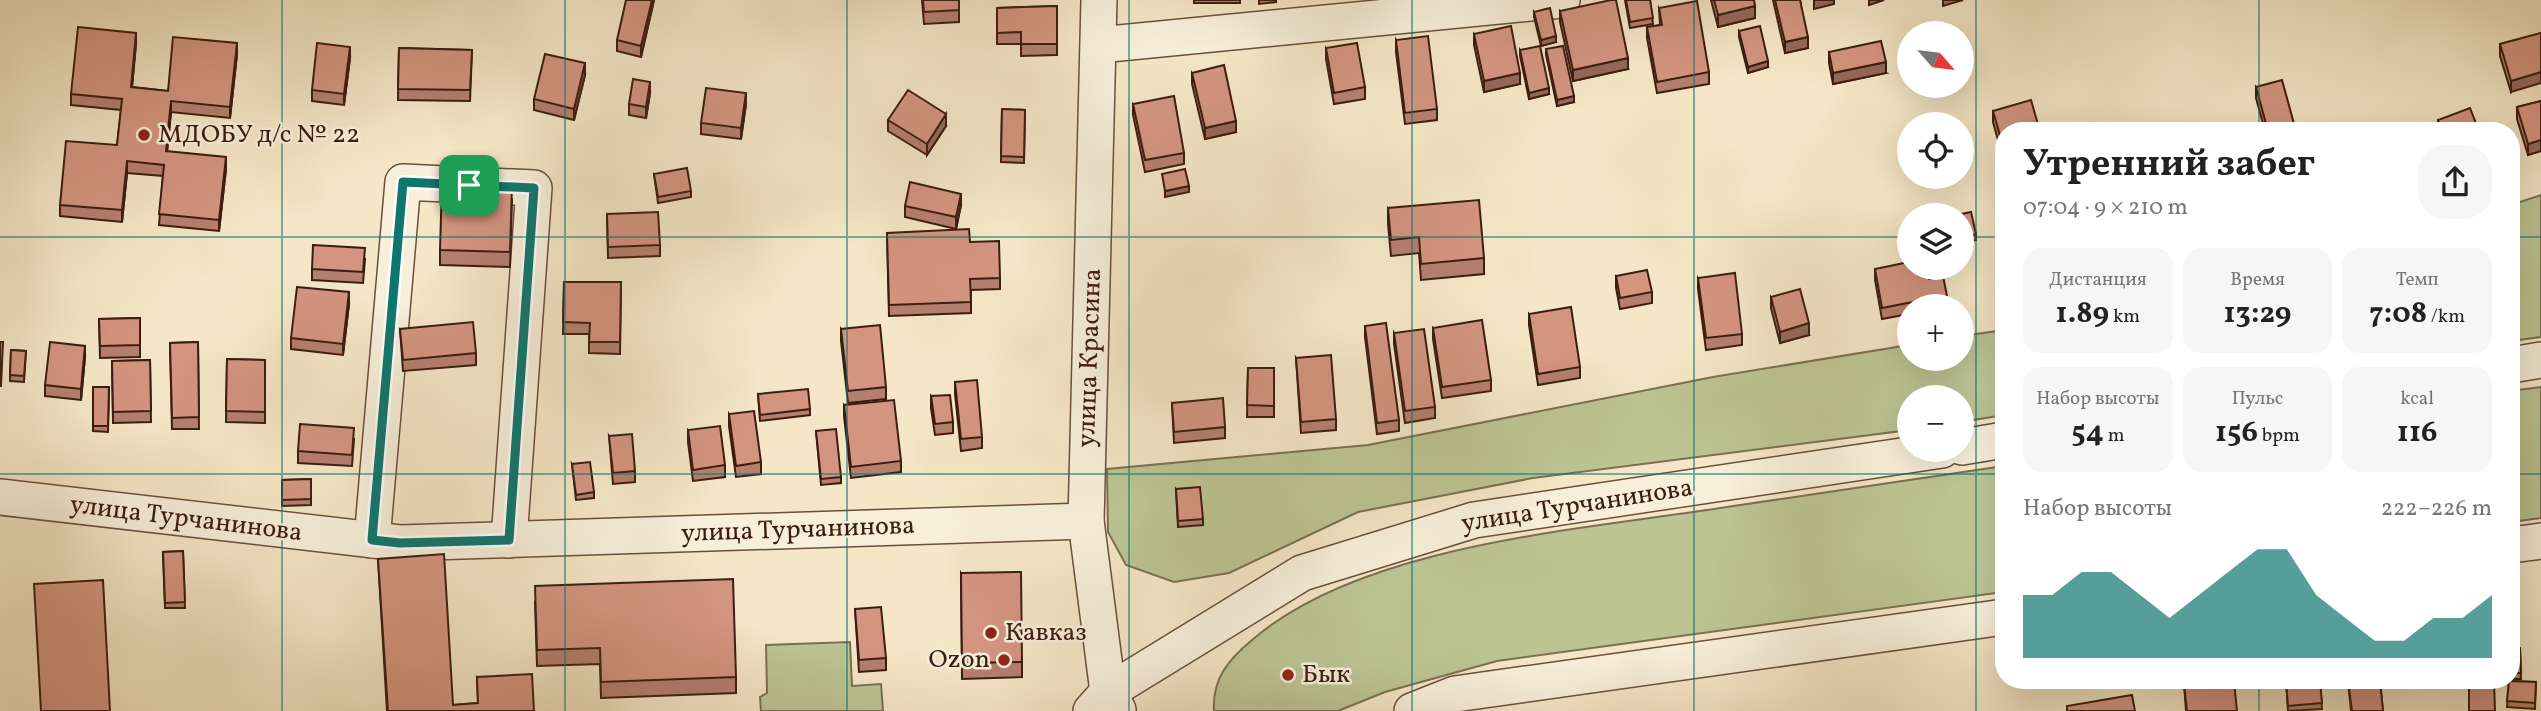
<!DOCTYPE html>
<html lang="ru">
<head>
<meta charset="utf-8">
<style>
  body { margin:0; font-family:Vollkorn,serif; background:#f6f6f6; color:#222; height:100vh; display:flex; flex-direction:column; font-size:26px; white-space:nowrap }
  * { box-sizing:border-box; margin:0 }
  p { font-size:23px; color:#767676 }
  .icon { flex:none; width:38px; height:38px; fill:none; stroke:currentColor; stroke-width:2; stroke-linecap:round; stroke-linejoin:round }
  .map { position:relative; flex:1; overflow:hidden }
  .drawer { position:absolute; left:1995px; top:122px; width:525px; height:567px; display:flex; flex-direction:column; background:#fff; border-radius:28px; box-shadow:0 7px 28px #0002 }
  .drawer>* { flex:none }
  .needle { width:46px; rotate:118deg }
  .controls { position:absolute; left:1897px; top:21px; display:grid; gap:14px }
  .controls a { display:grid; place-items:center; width:77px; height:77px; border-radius:50%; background:#fff; box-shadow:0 7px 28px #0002; font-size:35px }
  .pin { position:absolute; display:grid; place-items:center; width:60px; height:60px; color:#fff; margin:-30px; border-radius:14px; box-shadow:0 4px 10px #0006 }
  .round { display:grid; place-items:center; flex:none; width:74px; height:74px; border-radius:28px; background:#f6f6f6 }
  .headline { display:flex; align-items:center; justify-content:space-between; height:119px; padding:0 28px }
  h1 { font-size:38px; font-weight:700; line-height:52px }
  .metrics { display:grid; grid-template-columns:repeat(3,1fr); gap:10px; height:119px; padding:7px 28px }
  .metrics div { display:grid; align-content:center; border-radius:18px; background:#f6f6f6; text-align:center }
  .metrics b { font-size:30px; font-weight:700 }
  .metrics small { font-size:19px; font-weight:400 }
  .metrics p { font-size:19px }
  .chart { height:196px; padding:14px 28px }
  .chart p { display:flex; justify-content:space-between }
  .chart svg { width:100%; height:126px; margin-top:7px; fill:#0f766e; opacity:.7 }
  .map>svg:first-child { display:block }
  .green { fill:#bcc494; stroke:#7c7052; stroke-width:2 }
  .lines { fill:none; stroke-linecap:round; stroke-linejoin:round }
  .minor-casing { stroke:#6b4f3d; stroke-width:38 }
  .minor { stroke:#f8efda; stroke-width:35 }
  .wall { fill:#b57f6e; stroke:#3d1d0f; stroke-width:2 }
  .shaded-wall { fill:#94685a; stroke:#3d1d0f; stroke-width:2 }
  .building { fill:#d39480; stroke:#3d1d0f; stroke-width:2 }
  .route-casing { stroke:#fff; stroke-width:14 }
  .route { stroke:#0f766e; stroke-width:9 }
  .grid { fill:none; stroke:#0f766e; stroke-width:2; stroke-opacity:0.55 }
  .poi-dot { fill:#8f2418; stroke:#f8efda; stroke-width:2.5 }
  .labels { text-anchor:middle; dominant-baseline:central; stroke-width:5; stroke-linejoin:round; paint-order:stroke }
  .poi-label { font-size:26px; fill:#3d1d0f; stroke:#f8efda; text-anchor:start }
  .street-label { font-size:26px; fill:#3d1d0f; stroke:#f8efda }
</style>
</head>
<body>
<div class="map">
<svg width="2541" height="711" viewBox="0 0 2541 711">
  <rect width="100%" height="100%" fill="#f4e6c6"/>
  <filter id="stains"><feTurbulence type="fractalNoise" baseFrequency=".00286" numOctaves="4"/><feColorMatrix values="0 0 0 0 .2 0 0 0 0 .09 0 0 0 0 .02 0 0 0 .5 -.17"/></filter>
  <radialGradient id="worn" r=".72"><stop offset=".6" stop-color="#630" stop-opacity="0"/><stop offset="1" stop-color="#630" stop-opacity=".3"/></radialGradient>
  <g class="green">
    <polygon points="2541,195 2541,337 2511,341 2511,205"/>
    <polygon points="2004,330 2004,415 1962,422 1962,397 1909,397 1909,430 1533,478 1358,512 1229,573 1174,582 1126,565 1108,532 1107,469 1368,445 1713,377 1909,345 1909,359 1962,359 1962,336"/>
    <polygon points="2541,387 2541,518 2511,522 2511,391"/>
    <path d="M2004,466V592L1497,661L1385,692L1338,711H1214C1212,679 1228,660 1252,640C1362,545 1578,530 1720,508C1815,494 1909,480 2004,466Z"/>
    <polygon points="850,642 852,686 881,684 883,711 761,711 760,697 767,693 766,645"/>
  </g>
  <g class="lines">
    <g class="minor-casing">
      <g id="minor">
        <polyline points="1099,0 1086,521 1108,692 1118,710"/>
        <polyline points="1099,45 1562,0"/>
        <polyline points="2511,365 2541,360"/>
        <polyline points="1962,447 2004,440"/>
        <polyline points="0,497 400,543 1086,521"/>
        <polyline points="372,540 403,182 534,188 509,540"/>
        <polyline points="2511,545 2541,541"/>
        <polyline points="1091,711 1108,692 1302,573 1474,520 1942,450"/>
        <polyline points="1412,711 1455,694 2004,617"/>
      </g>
    </g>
    <use href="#minor" class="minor"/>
  </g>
  <g class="wall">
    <polygon points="654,0 641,57 617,51 617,40"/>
    <polygon points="922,0 959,0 959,22 924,24"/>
    <rect x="1194" y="0" width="46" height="3"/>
    <polygon points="1259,0 1276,0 1276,2 1259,4"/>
    <polygon points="1625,0 1650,0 1653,24 1630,28"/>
    <polygon points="1711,0 1754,0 1755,18 1718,27"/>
    <polygon points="1773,0 1800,0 1808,48 1785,53"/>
    <polygon points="1057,6 1057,55 1021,56 1021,44 997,44 997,8"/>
    <polygon points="1659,8 1709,72 1709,84 1657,93 1647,38 1647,27 1660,25"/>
    <polygon points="1560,11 1628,69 1573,81 1560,22"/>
    <polygon points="1534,12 1556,42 1541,46 1534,17"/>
    <polygon points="1739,31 1768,67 1748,73 1739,37"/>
    <polygon points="2541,33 2511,92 2500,56 2500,44"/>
    <polygon points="1474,34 1520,84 1484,92 1474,45"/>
    <polygon points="1396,40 1437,109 1437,120 1405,124 1396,52"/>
    <polygon points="136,44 132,87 168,91 237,54 230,118 171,112 167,152 226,169 219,231 159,225 163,176 127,173 122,222 60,216 60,205 117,145 121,110 71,105 71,94"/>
    <polygon points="399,48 472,50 470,101 398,100"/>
    <polygon points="1326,48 1365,87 1365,99 1334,104 1326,59"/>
    <polygon points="1546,49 1574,102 1557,106 1546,55"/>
    <polygon points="1520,50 1549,94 1529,99 1520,56"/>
    <polygon points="1829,52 1886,73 1833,84 1829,63"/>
    <polygon points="350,58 344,105 312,101 312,90"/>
    <polygon points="1192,73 1236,132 1205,139 1192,84"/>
    <polygon points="585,75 574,120 534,110 534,99"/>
    <polygon points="2256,87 2296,131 2265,131 2256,98"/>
    <polygon points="650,93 646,118 629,115 629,104"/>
    <polygon points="2541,101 2541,151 2528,155 2517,119 2517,107"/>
    <polygon points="746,104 741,139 701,134 701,123"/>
    <polygon points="1133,104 1184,153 1184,164 1145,172 1133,115"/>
    <polygon points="1002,109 1025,110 1024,163 1001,162"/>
    <polygon points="1993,111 2039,131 2001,151 1993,122"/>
    <polygon points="888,120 946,126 927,155 888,131"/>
    <polygon points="2438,120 2479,131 2438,131"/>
    <polygon points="654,174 691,191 691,197 658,203"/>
    <polygon points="512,200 510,267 440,265 440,250"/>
    <polygon points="961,205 956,229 905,217 905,206"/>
    <polygon points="1388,208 1484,258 1484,274 1421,280 1419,253 1391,256 1388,224"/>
    <polygon points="607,214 660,245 660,256 608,258"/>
    <polygon points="887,233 970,242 1000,278 1000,289 971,290 971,313 889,316"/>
    <polygon points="365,259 363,283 312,280 312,269"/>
    <polygon points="1875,269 1929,279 1949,306 1909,306 1909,314 1882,319 1875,280"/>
    <polygon points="1616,276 1652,292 1652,303 1620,309 1616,288"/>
    <polygon points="1698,278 1742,334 1742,345 1706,350 1698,289"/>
    <polygon points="564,282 621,282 620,354 589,353 589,334 563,334"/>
    <polygon points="1771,297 1809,335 1780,343 1771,308"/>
    <polygon points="349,304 343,355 291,349 291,338"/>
    <polygon points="1529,314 1580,367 1580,378 1538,385 1529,325"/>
    <polygon points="140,318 140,357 100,358 99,319"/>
    <polygon points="1365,326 1399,420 1399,431 1377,434 1365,337"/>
    <polygon points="1433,328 1491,380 1491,391 1442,398 1433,339"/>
    <polygon points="400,329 476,353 476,365 403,371"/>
    <polygon points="841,329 886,387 886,399 848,403 841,341"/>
    <polygon points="1394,333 1435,407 1435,418 1405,423 1394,344"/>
    <polygon points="198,342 199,429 172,429 170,343"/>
    <polygon points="11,350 26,351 24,382 10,381"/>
    <polygon points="85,357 81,400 45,396 45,385"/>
    <polygon points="1296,358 1336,419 1336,430 1301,433"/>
    <polygon points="227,359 265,360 265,423 226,422"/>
    <polygon points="150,360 151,422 113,423 112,361"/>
    <polygon points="1248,368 1274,368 1274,417 1247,417"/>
    <polygon points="955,382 982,437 982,448 961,451 955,394"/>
    <polygon points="93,387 109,387 108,432 93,431"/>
    <polygon points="758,394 810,409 810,415 760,421"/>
    <polygon points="931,396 953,422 953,433 935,435 931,408"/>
    <polygon points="1172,403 1225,427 1225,438 1174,443"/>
    <polygon points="844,405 901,461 901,472 851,478 844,416"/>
    <polygon points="729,414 761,462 761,474 736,477 729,426"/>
    <polygon points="688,430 725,465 725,477 693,481 688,442"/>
    <polygon points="816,431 841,477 841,483 821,485"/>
    <polygon points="609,436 635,471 635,482 613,484"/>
    <polygon points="354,439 352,466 298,463 298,451"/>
    <polygon points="572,464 594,492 594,498 576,500"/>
    <polygon points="311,479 311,505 282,506 282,480"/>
    <polygon points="1176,489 1203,519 1203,525 1178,527"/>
    <polygon points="183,551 185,608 165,608 163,552"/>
    <polygon points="378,559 453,705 478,703 477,677 534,711 387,711"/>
    <polygon points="961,573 1022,662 1022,677 962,679"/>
    <polygon points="535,602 736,677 736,693 601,698 600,664 537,666"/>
    <polygon points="855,609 886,658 886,670 859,672"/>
    <polygon points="2520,648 2521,679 2511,679 2511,649"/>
    <polygon points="2286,681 2320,681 2322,709 2288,711"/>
    <polygon points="2348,681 2380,681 2383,711 2351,711"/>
    <polygon points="2509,681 2536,682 2535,709 2507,707"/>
    <polygon points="2184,684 2237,711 2186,711"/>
  </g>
  <g class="shaded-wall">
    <polygon points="652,0 654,0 641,57 641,46"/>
    <polygon points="1814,0 1834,0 1834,4 1814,9"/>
    <polygon points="1869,0 1884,0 1869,5"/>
    <polygon points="1943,0 1963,0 1943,6"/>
    <polygon points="1755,6 1755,18 1718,27 1718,15"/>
    <polygon points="136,33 136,44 131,98 131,87"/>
    <polygon points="1556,36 1556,42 1541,46 1541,40"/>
    <polygon points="1808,37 1808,48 1785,53 1785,42"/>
    <polygon points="237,43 237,54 230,118 230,107"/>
    <polygon points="350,47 350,58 344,105 344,94"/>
    <polygon points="1628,58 1628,69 1573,81 1573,70"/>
    <polygon points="1768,61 1768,67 1748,73 1748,67"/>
    <polygon points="1886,62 1886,73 1833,84 1833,73"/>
    <polygon points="585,63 585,75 574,120 574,109"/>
    <polygon points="2541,72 2541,83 2511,92 2511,81"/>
    <polygon points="1520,73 1520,84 1484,92 1484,81"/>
    <polygon points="650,82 650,93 646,118 646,107"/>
    <polygon points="1549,88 1549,94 1529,99 1529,93"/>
    <polygon points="746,93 746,104 741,139 741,128"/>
    <polygon points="1574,96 1574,102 1557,106 1557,100"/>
    <polygon points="171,101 171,112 166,163 166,151"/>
    <polygon points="946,114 946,126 927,155 927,144"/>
    <polygon points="1236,121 1236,132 1205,139 1205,128"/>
    <polygon points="2004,138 2004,150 2001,151 2001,139"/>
    <polygon points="2541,140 2541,151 2528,155 2528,144"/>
    <polygon points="226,157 226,169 219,231 219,220"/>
    <polygon points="127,161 127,173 122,222 122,210"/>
    <polygon points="1189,186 1189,192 1165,197 1165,191"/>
    <polygon points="961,194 961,205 956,229 956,217"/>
    <polygon points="1976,234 1976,240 1962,243 1962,237"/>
    <polygon points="349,292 349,304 343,355 343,344"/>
    <polygon points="1809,323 1809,335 1780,343 1780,332"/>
    <polygon points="85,346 85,357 81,400 81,389"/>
  </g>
  <g class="building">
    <polygon points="626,0 652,0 641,46 617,40"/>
    <polygon points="923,0 959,0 959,10 924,12"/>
    <polygon points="1611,0 1616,0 1628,58 1573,70 1560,11"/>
    <polygon points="1626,0 1650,0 1653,18 1630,22"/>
    <polygon points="1714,0 1754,0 1755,6 1718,15"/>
    <polygon points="1775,0 1800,0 1808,37 1785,42"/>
    <polygon points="1697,1 1709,72 1657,82 1647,27 1662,25 1659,8"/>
    <polygon points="1057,6 1057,44 1021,44 1021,32 997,33 997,8"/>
    <polygon points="1550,8 1556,36 1541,40 1534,12"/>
    <polygon points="1511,26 1520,73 1484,81 1474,34"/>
    <polygon points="1760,26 1768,61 1748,67 1739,31"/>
    <polygon points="78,27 136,33 131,87 168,91 173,37 237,43 230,107 171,101 166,151 226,157 219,220 159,214 164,165 127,161 122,210 60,205 66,141 117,145 122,99 71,94"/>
    <polygon points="2541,33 2541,72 2511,81 2500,44"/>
    <polygon points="1428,36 1437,109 1405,113 1396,40"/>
    <polygon points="1881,41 1886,62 1833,73 1829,52"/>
    <polygon points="317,43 350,47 344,94 312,90"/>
    <polygon points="1357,43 1365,87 1334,93 1326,48"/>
    <polygon points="1540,46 1549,88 1529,93 1520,50"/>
    <polygon points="1563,46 1574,96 1557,100 1546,49"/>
    <polygon points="399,48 472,50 470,90 398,89"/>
    <polygon points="545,54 585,63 574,109 534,99"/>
    <polygon points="1224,65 1236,121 1205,128 1192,73"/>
    <polygon points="633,79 650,82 646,107 629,104"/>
    <polygon points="2282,80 2296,131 2268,131 2256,87"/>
    <polygon points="706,88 746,93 741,128 701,123"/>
    <polygon points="908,90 946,114 927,144 888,120"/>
    <polygon points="1174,96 1184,153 1145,160 1133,104"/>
    <polygon points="2031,100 2039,128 2028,131 2004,131 2004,138 2001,139 1993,111"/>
    <polygon points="2541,101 2541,140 2528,144 2517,107"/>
    <polygon points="2470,108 2479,131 2442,131 2438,120"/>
    <polygon points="1002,109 1025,110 1024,157 1001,156"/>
    <polygon points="2368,124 2370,131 2343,131"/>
    <polygon points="687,168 691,191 658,197 654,174"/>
    <polygon points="1185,169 1189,186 1165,191 1162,174"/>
    <polygon points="442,182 512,184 510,252 440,250"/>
    <polygon points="910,182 961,194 956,217 905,206"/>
    <polygon points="1479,200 1484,258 1421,264 1419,237 1391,240 1388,208"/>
    <polygon points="658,212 660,245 608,247 607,214"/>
    <polygon points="1971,212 1976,234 1962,237 1962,215 1957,215"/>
    <polygon points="969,229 970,242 999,241 1000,278 970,279 971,302 889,305 887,233"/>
    <polygon points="313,245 365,248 363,272 312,269"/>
    <polygon points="1909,262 1909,268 1927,268 1929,279 1943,276 1949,306 1919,306 1918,301 1882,308 1875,269"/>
    <polygon points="1647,270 1652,292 1620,298 1616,276"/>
    <polygon points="1735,273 1742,334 1706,338 1698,278"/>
    <polygon points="564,282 621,282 620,342 589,342 590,323 563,322"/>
    <polygon points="297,287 349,292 343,344 291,338"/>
    <polygon points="1800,289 1809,323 1780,332 1771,297"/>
    <polygon points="1571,307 1580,367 1538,374 1529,314"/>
    <polygon points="140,318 140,345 100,346 99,319"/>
    <polygon points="1482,320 1491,380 1442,387 1433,328"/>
    <polygon points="473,322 476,353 403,360 400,329"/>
    <polygon points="1386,323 1399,420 1377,423 1365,326"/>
    <polygon points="880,325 886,387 848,391 841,329"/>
    <polygon points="1424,329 1435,407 1405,411 1394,333"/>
    <polygon points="0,342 3,342 1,386 0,386"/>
    <polygon points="50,342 85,346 81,389 45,385"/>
    <polygon points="198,342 199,417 172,418 170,343"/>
    <polygon points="11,350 26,351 24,376 10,375"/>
    <polygon points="1331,355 1336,419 1301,422 1296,358"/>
    <polygon points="227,359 265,360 265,412 226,411"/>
    <polygon points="150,360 151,411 113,412 112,361"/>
    <polygon points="1248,368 1274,368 1274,406 1247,405"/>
    <polygon points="977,380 982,437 961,439 955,382"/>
    <polygon points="93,387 109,387 108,426 93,426"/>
    <polygon points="808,389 810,409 760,415 758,394"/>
    <polygon points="950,395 953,422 935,424 931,396"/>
    <polygon points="1223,398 1225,427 1174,432 1172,403"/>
    <polygon points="894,400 901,461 851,467 844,405"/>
    <polygon points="754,411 761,462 736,466 729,414"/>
    <polygon points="300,424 354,428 352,455 298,451"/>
    <polygon points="720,426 725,465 693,470 688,430"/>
    <polygon points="836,429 841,477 821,479 816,431"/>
    <polygon points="632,434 635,471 613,473 609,436"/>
    <polygon points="590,462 594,492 576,495 572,464"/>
    <polygon points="311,479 311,499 282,500 282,480"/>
    <polygon points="1200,487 1203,519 1178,521 1176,489"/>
    <polygon points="183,551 185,602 165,603 163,552"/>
    <polygon points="444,554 453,705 478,703 477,677 532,674 534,711 388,711 378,559"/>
    <polygon points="1021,572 1022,662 962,663 961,573"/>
    <polygon points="733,579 736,677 601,682 600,648 537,650 535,586"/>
    <polygon points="103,580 110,711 41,711 34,584"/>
    <polygon points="881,607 886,658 859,660 855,609"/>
    <polygon points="2520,648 2521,673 2511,673 2511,649"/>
    <polygon points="2205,681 2234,681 2237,711 2187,711 2184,684"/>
    <polygon points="2286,681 2320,681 2322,703 2288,706"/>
    <polygon points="2348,681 2380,681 2383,711 2352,711"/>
    <polygon points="2469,681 2494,681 2495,711 2469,711"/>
    <polygon points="2509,681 2536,682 2535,703 2507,701"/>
    <polygon points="2132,695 2135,711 2067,711 2067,706"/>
  </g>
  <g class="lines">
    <g class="route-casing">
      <polygon id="route" points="403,182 534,188 509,540 400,543 372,540"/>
    </g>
    <use href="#route" class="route"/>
  </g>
  <path class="grid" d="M282,0V711M565,0V711M847,0V711M1129,0V711M1412,0V711M1694,0V711M1976,0V711M2259,0V131M0,237H1909M1962,237H2004M2511,237H2541M0,474H2004M2511,474H2541M2259,681V711"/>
  <g class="poi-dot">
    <circle cx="144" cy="135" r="7"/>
    <circle cx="991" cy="633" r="7"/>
    <circle cx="1004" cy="660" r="7"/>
    <circle cx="1288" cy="675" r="7"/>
  </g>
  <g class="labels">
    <g class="poi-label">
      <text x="158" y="135">МДОБУ д/с № 22</text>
      <text x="1005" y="633">Кавказ</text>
      <text x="990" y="660" text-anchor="end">Ozon</text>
      <text x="1302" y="675">Бык</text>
    </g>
    <g class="street-label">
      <text transform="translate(1090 358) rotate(-88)">улица Красина</text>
      <text transform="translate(1577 506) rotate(-9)">улица Турчанинова</text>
      <text transform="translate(186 519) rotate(7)">улица Турчанинова</text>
      <text transform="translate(798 530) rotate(-2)">улица Турчанинова</text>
    </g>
  </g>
  <rect width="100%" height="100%" filter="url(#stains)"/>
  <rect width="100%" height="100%" fill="url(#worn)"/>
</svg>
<div class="controls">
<a><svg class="needle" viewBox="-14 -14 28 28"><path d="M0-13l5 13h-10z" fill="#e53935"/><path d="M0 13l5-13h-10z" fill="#767676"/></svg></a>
<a><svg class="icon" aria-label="locate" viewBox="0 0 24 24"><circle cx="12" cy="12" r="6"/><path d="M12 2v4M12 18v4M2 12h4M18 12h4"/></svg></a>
<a><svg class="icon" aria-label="layers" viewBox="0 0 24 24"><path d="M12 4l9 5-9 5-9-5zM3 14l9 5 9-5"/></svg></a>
<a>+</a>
<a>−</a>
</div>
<div class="pin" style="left:469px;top:185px;background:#1e9e55"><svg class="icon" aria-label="arrive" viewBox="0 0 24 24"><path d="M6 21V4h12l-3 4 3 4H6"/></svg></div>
<section class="drawer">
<div class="headline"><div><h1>Утренний забег</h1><p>07:04 · 9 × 210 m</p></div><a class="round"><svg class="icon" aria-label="share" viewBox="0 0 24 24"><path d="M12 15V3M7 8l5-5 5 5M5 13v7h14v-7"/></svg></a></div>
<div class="metrics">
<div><p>Дистанция</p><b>1.89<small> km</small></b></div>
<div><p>Время</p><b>13:29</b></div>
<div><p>Темп</p><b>7:08<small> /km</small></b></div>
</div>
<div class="metrics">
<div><p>Набор высоты</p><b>54<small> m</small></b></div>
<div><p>Пульс</p><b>156<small> bpm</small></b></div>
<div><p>kcal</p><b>116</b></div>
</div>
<div class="chart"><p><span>Набор высоты</span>222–226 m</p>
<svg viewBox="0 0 160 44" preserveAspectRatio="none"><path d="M0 44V22L10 22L20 14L30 14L40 22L50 30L60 22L70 14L80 6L90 6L100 22L110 30L120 38L130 38L140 30L150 30L160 22V44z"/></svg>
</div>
</section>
</div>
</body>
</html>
